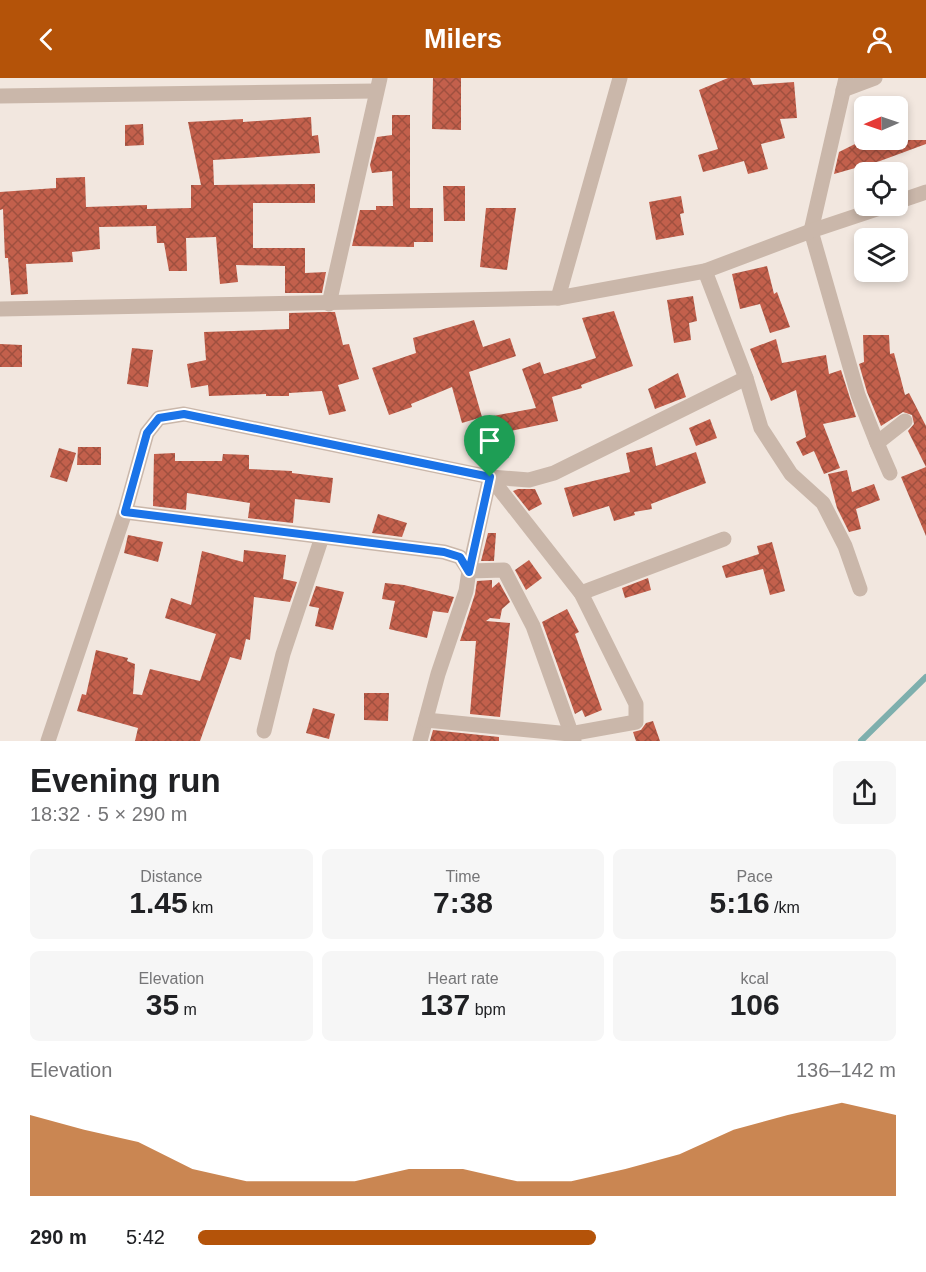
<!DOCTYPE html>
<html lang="en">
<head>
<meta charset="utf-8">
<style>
  body { margin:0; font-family:Helvetica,sans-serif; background:#f6f6f6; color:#202124; height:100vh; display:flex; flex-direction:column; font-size:22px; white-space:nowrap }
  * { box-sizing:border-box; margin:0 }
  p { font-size:20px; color:#757577 }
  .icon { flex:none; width:33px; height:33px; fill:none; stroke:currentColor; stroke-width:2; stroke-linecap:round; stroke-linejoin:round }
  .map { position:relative; height:663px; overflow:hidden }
  .drawer { display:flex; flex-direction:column; background:#fff; flex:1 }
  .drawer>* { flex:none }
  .needle { width:39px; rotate:268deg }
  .fabs { position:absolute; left:854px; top:18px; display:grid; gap:12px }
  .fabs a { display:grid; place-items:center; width:54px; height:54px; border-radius:9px; background:#fff; box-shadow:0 3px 9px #0003; font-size:30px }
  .pin { position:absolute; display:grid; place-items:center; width:51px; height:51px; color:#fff; margin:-62px -26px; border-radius:50% 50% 50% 0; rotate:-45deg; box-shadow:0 0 6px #0007 }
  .pin .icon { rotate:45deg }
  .round { display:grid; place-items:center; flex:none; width:63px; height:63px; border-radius:9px; background:#f6f6f6 }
  .summary { display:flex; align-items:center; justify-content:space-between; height:102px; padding:0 30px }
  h1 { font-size:33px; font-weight:600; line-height:45px }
  .metrics { display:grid; grid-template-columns:repeat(3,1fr); gap:9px; height:102px; padding:6px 30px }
  .metrics div { display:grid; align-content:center; border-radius:9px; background:#f6f6f6; text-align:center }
  .metrics b { font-size:30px; font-weight:600 }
  .metrics small { font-size:16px; font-weight:400 }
  .metrics p { font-size:16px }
  .chart { height:168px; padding:12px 30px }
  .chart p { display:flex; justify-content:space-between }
  .chart svg { width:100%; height:108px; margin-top:6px; fill:#b45309; opacity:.7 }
  ul { padding:0 30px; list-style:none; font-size:20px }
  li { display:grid; grid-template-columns:96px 72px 1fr; align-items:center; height:45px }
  li i { height:15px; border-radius:8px; background:#b45309 }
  header { display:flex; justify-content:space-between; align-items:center; height:78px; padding:0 30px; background:#b45309; color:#fff; font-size:27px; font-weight:600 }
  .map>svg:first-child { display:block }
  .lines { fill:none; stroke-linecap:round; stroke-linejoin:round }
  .stream { stroke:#7eafad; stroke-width:6 }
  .building { fill:url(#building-cross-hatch) }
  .street { stroke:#cab7aa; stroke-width:15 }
  .route-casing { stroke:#fff; stroke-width:12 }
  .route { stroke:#1a73e8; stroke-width:8 }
</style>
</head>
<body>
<header><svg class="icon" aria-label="back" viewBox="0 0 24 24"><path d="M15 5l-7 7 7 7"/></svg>Milers<svg class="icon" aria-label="person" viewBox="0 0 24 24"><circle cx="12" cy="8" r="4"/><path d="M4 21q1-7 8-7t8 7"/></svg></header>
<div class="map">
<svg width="926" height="663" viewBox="0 0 926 663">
  <defs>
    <pattern id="building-cross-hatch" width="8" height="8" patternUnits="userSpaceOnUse" patternTransform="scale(1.5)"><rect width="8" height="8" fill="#c3604c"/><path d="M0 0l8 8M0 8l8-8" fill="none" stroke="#9f503f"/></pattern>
  </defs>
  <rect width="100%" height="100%" fill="#f2e7df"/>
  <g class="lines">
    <polyline class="stream" points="861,663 926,599"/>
  </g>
  <g class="building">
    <polygon points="433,0 461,0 461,52 432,51"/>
    <polygon points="728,0 750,0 753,7 794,4 797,40 780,41 785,60 761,66 768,91 748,96 744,83 703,94 698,77 718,71 699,12"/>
    <polygon points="392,37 410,37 410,130 433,130 433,164 414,164 414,169 352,168 360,132 376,132 376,128 393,128 392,93 372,95 370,87 377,59 392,57"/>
    <polygon points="311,39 312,58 318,57 320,75 213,82 214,107 315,106 315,125 253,125 253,170 305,170 305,195 326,194 322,215 285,215 285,188 236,187 238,204 220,206 216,159 186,160 187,193 169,193 164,165 157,165 156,148 99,149 100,171 72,174 73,184 26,186 28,216 11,217 8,180 5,180 3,131 0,132 0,114 56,110 56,100 85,99 86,129 147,127 147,131 191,130 191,107 201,107 188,44 243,41 243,44"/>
    <polygon points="143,46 144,67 125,68 125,47"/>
    <polygon points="854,62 926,62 926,66 880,83 834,96 839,74 855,66"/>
    <polygon points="443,108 465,108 465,143 444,143"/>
    <polygon points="681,118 684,135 680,136 684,157 656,162 649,124"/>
    <polygon points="486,130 516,130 507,192 480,189"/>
    <polygon points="767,188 774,216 777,214 790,249 770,255 760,226 740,231 732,196"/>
    <polygon points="693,218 697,243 689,245 691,262 674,265 667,222"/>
    <polygon points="614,233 633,288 581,307 582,310 552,319 558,343 496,356 493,338 536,330 522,291 540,284 544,296 596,280 582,240"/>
    <polygon points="324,234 335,234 343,267 349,266 359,301 338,307 346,333 329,337 322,313 289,315 289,318 266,318 266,316 209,318 208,307 191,310 187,286 206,282 204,254 289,251 289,235"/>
    <polygon points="474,242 483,269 510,260 516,278 469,294 482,339 462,345 452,309 411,326 412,329 389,337 372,290 416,275 413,260"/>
    <polygon points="863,257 889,257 890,276 894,275 905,317 909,315 926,348 926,389 908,353 914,346 912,337 903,334 881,348 867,314 859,286 864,284"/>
    <polygon points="776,261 782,285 826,277 829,296 841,292 856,339 823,346 840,390 824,396 814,373 803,378 796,364 806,359 796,312 771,323 750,271"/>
    <polygon points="0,266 22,267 22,289 0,289"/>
    <polygon points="132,270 153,272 148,309 127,306"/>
    <polygon points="678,295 686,319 655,331 648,311"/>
    <polygon points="710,341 717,360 696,368 689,350"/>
    <polygon points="78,369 101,369 101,387 77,387"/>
    <polygon points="652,369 656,388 696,374 706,405 651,426 652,431 634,434 635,437 614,443 609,428 573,439 564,410 630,394 626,375"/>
    <polygon points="59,370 76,375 67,404 50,399"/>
    <polygon points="175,375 175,383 222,383 223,376 249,377 249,391 292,393 292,395 333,400 330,425 295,421 293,445 248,440 250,425 187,415 186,432 153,428 154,376"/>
    <polygon points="926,389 926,458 901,399"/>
    <polygon points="847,392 852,414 874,406 880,422 856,431 861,451 849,454 837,430 828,396"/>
    <polygon points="518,411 535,411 542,426 529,433 513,413"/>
    <polygon points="378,436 407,445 402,459 372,455"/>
    <polygon points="488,455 496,455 494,483 481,483"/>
    <polygon points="128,457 163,464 158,484 124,475"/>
    <polygon points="772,464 785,513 770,517 763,491 726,500 722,488 759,476 757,468"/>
    <polygon points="244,472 286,477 283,501 297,504 290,524 254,519 250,562 246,561 241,582 230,579 200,663 135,663 138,650 77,633 82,616 86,617 96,572 128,580 127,583 135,586 133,616 142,617 150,591 200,603 216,556 165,540 171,520 191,527 202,473 243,484"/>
    <polygon points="529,482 542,500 526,512 515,492"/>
    <polygon points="648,500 651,512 625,520 622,510"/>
    <polygon points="492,502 492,510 499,504 510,524 502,531 500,541 490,540 486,543 510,545 500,639 470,636 476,563 460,563 475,516 477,503"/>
    <polygon points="385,505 404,507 454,519 448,535 433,533 427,560 389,551 395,523 382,521"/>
    <polygon points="316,508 344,514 333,552 315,548 319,530 309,528"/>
    <polygon points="567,531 579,554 575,556 602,632 585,639 582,632 575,636 542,544"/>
    <polygon points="364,615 389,615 388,643 364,642"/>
    <polygon points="313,630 335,636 329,661 306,655"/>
    <polygon points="653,643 660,663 636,663 633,654 641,652 646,645"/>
    <polygon points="433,652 499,659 499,663 430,663"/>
  </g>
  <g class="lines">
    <g class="street">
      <polyline points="846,0 811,153 858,317 877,365"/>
      <polyline points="843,12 875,0"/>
      <polyline points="0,18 376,13"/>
      <polyline points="897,124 926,114"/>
      <polyline points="705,193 746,300 761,350 791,396 823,425 845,468 860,511"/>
      <polyline points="558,220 620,0"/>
      <polyline points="329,226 380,0"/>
      <polyline points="0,231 558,220 705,193 811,153 886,128"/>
      <polyline points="890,395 877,365 905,343"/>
      <polyline points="490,399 469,493 504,492 533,548 574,663"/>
      <polyline points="125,434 444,474 460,479 469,493 466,513 438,596 420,663"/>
      <polyline points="581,515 724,461"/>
      <polyline points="426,642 570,656 636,644 636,626 581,515 490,399"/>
      <polyline points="264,653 283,576 322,459"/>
      <polyline points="48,663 125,434 147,355 159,340 184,336 490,399 529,402 554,395 746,300"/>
    </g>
  </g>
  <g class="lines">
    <g class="route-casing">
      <polygon id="route" points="184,336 490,399 469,494 460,479 444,474 125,434 147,355 159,340"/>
    </g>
    <use href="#route" class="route"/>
  </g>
</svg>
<div class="fabs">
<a><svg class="needle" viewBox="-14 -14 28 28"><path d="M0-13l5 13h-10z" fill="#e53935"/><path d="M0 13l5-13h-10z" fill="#757577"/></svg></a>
<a><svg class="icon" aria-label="locate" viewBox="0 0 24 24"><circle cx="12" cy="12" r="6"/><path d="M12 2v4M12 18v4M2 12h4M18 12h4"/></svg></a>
<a><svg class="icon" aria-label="layers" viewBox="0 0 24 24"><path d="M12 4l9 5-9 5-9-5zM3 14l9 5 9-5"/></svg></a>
</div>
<div class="pin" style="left:490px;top:399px;background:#1e9e55"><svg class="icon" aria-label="arrive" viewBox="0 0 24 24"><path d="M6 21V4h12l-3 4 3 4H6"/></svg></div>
</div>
<section class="drawer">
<div class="summary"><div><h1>Evening run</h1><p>18:32 · 5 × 290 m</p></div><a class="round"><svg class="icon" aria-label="share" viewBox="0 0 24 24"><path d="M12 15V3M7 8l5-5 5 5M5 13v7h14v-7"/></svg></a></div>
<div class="metrics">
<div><p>Distance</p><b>1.45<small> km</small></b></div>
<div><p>Time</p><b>7:38</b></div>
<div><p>Pace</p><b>5:16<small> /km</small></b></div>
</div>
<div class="metrics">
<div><p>Elevation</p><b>35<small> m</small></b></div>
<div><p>Heart rate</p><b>137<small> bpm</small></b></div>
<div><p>kcal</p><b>106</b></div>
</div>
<div class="chart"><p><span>Elevation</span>136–142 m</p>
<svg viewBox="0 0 160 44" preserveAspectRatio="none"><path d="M0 44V11L10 17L20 22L30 33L40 38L50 38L60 38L70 33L80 33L90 38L100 38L110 33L120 27L130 17L140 11L150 6L160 11V44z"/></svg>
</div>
<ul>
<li><b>290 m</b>5:42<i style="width:57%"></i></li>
</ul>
</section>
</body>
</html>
